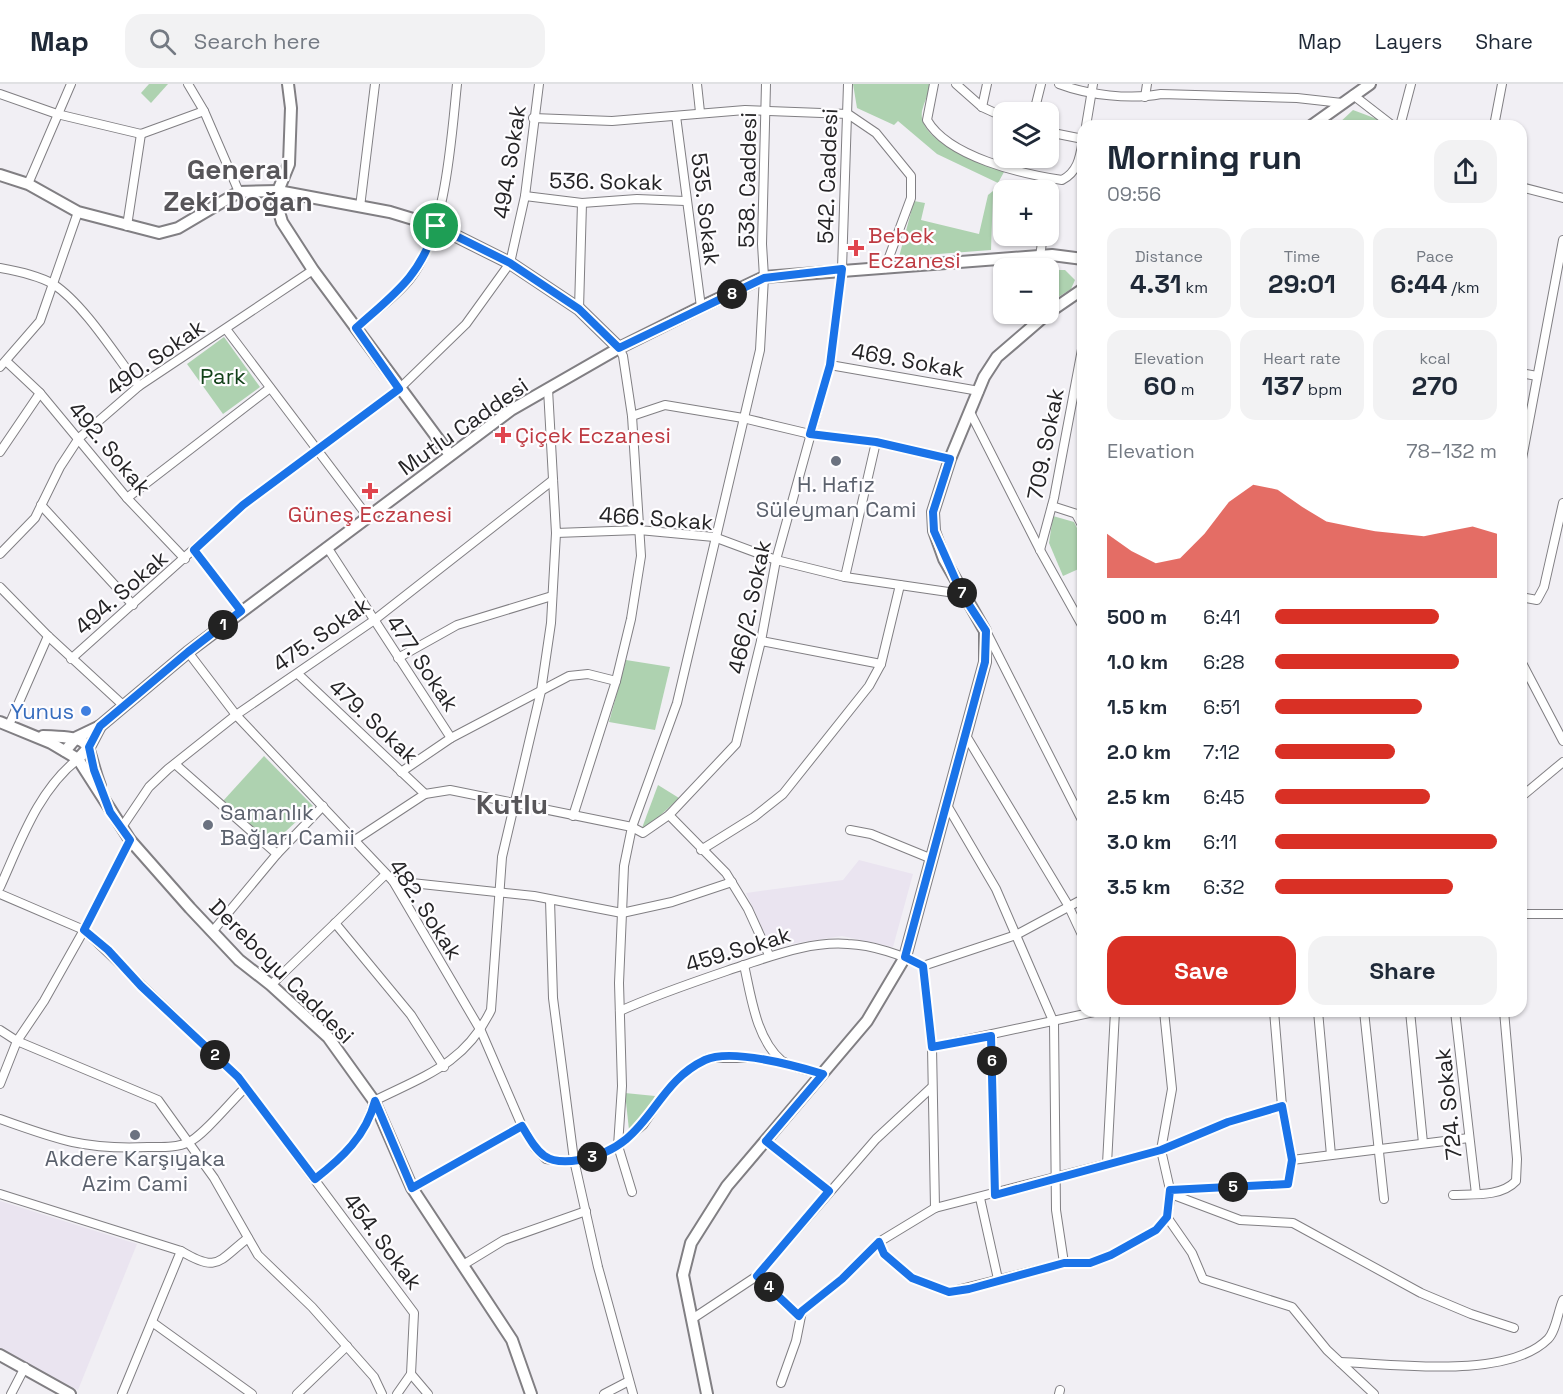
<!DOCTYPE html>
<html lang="en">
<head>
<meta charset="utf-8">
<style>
  body { margin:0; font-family:"Space Grotesk",sans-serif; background:#f2f2f3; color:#1f2937; height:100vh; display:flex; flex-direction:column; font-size:22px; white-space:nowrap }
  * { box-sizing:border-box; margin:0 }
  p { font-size:20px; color:#747a83 }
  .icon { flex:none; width:33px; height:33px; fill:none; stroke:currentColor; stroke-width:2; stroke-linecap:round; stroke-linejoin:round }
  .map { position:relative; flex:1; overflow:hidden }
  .drawer { position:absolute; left:1077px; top:36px; width:450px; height:897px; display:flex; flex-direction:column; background:#fff; border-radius:18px; box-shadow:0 2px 4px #0004 }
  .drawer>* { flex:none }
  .tools { position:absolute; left:993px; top:18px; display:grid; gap:12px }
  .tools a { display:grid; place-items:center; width:66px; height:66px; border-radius:12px; background:#fff; box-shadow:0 2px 4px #0004; font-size:30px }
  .pin { position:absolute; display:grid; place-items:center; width:51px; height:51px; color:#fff; margin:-26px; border:3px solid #fff; border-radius:50%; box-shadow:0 2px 6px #0007 }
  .km { position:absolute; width:30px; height:30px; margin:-15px; border-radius:50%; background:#222; color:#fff; font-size:16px; line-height:30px; text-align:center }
  .round { display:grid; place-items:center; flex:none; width:63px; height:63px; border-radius:18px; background:#f2f2f3 }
  .summary { display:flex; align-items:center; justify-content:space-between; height:102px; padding:0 30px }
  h1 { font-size:33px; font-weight:700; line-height:45px }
  .figures { display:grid; grid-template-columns:repeat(3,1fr); gap:9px; height:102px; padding:6px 30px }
  .figures div { display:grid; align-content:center; border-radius:15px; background:#f2f2f3; text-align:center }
  .figures b { font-size:26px; font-weight:700 }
  .figures small { font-size:16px; font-weight:400 }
  .figures p { font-size:16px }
  .chart { height:168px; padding:12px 30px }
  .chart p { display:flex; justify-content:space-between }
  .chart svg { width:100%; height:108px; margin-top:6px; fill:#d93025; opacity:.7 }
  .button { display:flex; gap:12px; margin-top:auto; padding:12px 30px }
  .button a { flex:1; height:69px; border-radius:18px; background:#d93025; color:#fff; font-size:24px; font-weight:700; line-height:69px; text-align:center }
  .button a+a { background:#f2f2f3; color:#1f2937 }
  ul { padding:0 30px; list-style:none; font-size:20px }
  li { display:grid; grid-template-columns:96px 72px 1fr; align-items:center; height:45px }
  li i { height:15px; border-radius:8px; background:#d93025 }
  header { display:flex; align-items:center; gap:36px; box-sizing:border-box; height:84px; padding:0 30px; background:#fff; border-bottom:2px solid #e0e1e3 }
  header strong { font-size:28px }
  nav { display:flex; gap:33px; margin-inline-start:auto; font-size:21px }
  .search { width:420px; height:54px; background:#f2f2f3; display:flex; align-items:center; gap:15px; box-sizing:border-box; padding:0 21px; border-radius:18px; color:#747a83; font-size:22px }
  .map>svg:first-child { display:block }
  .built { fill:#eae4f0 }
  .green { fill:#aed2b0 }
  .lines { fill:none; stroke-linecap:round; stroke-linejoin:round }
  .street-casing { stroke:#817f83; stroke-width:10 }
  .secondary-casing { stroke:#817f83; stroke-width:14 }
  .street { stroke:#fff; stroke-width:8 }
  .secondary { stroke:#fff; stroke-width:10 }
  .route-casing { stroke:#fff; stroke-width:12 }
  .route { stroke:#1a73e8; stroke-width:8 }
  .health-dot { fill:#e0444e; stroke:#fefdff; stroke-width:2 }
  .worship-dot { fill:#6b7280; stroke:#fefdff; stroke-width:2 }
  .shop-dot { fill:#3f7fe0; stroke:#fefdff; stroke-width:2 }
  .labels { text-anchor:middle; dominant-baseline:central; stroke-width:4.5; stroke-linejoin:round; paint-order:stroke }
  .street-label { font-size:22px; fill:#252426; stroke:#fefdff }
  .health-label { font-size:22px; fill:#be3a42; stroke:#fefdff; text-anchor:start }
  .park-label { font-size:22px; fill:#124119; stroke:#fefdff }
  .worship-label { font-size:22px; fill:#5b616d; stroke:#fefdff }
  .shop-label { font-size:22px; fill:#366cbe; stroke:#fefdff; text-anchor:end }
  .district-label { font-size:28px; font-weight:bold; fill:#575559; stroke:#fefdff }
</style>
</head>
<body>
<header>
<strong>Map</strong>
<div class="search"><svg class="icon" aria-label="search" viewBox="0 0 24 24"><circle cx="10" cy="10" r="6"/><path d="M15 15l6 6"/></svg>Search here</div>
<nav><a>Map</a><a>Layers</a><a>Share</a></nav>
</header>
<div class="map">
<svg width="1563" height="1310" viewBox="0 0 1563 1310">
  <rect width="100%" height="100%" fill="#f1eff4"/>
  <g class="built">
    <polygon points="859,776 913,790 893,863 842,852 771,863 746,809 843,796"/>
    <polygon points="0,1117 137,1160 78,1306 0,1265"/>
  </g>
  <g class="green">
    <polygon points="149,0 168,0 151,19 141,9"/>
    <path d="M853,0H931C929,9 924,18 922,27C917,58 982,79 1004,88L998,99L937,70L898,37L894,41L857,24Z"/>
    <polygon points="1353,26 1377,35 1381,42 1336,42"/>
    <polygon points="993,107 991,166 899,173 914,117 925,119 921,136 979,150 988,111"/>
    <polygon points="1049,186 1065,186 1075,196 1071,205 1049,219"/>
    <polygon points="224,253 260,303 223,330 187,280"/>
    <polygon points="1053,432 1074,438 1083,456 1083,483 1063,492 1049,459"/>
    <polygon points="626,576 670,583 655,646 609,638"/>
    <polygon points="264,672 313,722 271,761 223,717"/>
    <polygon points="658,701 679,714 647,744 642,744"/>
    <polygon points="625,1009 655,1012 646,1030 629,1046"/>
  </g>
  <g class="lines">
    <g class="street-casing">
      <g id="street">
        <polyline points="188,0 204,27 239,108"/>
        <polyline points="697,0 700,28"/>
        <path d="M934,0L927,36C948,73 1022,90 1062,96C1078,88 1080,73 1083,56"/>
        <polyline points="956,0 982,23 1004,33"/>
        <path d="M1059,0C1088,11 1130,16 1161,10L1297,14L1342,19"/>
        <polyline points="0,10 57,30 141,50 204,27"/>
        <polyline points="1353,11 1393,42"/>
        <polyline points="1145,13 1147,0"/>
        <polyline points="982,23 987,0"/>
        <polyline points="1034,28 1041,0"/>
        <polyline points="676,32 701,223"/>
        <polyline points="533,34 612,37 745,26 848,30 876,49 911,92 911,114 885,184"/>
        <polyline points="1086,42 1093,0"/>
        <polyline points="1400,42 1411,0"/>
        <polyline points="1494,42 1502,0"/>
        <polyline points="1048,48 1083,55"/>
        <polyline points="28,100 71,0"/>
        <polyline points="1521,103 1563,114"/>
        <polyline points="525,112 582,119 637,115 685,117"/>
        <polyline points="1048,113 1051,95"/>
        <polyline points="360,123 375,0"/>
        <polyline points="127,142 141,50"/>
        <polyline points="1040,172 1043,152"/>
        <path d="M0,184C17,187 37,191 53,200C84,220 116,272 139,302"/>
        <polyline points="579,225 582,119"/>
        <path d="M356,244C373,229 396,213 410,195C446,149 451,57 457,0"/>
        <polyline points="226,245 368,433"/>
        <polyline points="6,277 40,309 127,414 185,475"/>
        <polyline points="830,281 979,307"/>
        <polyline points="0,283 40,237 78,128"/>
        <polyline points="1521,289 1537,292"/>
        <polyline points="548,305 556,449 639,446 714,453 776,476 845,493 962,510"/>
        <polyline points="971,330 1040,466 1083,543"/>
        <polyline points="632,332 665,321 743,334 810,350 876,358 950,375"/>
        <polyline points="0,368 40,309"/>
        <polyline points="1521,380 1563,156"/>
        <polyline points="127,414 270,304"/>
        <polyline points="41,421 133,521"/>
        <polyline points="1052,422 1083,432"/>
        <polyline points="1076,430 1083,443"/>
        <polyline points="327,463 451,654"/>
        <polyline points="194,466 241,527"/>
        <polyline points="1040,466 1054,414 1083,260"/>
        <polyline points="0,470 35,434 60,383 79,354 139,302 313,186"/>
        <polyline points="845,493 876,358"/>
        <polyline points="0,503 48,552 124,622"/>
        <polyline points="1521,513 1537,516 1544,503 1563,419"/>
        <polyline points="986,547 1083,738"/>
        <polyline points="761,557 881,580"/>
        <polyline points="188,568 236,631 393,797 481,947 522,1042 535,1064 546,1075 567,1078 595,1073 618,1062 643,1041 667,1006 689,985 708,974 753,974 784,978"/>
        <polyline points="398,574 457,541 552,512"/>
        <polyline points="71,575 243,421 399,305 466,240 510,179 525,112 539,0"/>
        <polyline points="1521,577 1563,657"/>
        <polyline points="298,590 425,710"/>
        <polyline points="9,641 48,552"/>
        <polyline points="965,650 1068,821 1083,853"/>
        <polyline points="175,680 277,770"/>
        <polyline points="401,688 451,654 569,592 588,590 616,597"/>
        <polyline points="1521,713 1563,678"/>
        <polyline points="948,723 996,805 1054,939 1056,1126 1064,1179"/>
        <polyline points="669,731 726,789 748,825 769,871"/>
        <polyline points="573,732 616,597 631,535 641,472 632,332 623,272 619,264"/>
        <polyline points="122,743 149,703 168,685 236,631 373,537 553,396"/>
        <polyline points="850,746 871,750 932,775"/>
        <polyline points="355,756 425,710 450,706 632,743 643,749 669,731 736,660 761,557 776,476 830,281 842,185 848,0"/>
        <polyline points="701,766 754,733 783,710 869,602 881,580 900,501"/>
        <polyline points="393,797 534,812 622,829 672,818 732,798"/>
        <path d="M0,803C20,759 38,706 78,675"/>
        <polyline points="0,810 84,846 238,993 414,1229 411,1290 397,1310"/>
        <polyline points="550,816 553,914 574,1076 598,1183 633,1310"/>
        <polyline points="1521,830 1563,830"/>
        <polyline points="335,839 411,931 444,983"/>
        <polyline points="212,848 277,770 323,722"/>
        <path d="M744,881C751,912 756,955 782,977C791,984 811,987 823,990"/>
        <polyline points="923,882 932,963 935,1124"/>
        <polyline points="271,901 386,790"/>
        <path d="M620,927C660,909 700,896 741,882C775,871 812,857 848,860C873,861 902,871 923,882L1016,851L1083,815"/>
        <polyline points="1274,927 1282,1022 1292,1076 1469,1054"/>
        <polyline points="1318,927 1331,1071"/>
        <polyline points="1364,927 1384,1115"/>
        <polyline points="1410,927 1423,1059"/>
        <polyline points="1455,927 1476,1110"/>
        <polyline points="0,946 17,957 158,1016 214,1094 258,1171 312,1223 374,1293 382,1310"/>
        <polyline points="991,952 995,1111"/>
        <polyline points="932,963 1099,927"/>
        <polyline points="0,1000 17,957 44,917 84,846 130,756"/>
        <path d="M0,1035C58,1056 86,1066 148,1063C161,1063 177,1064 189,1058C204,1051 232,1016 246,1003"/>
        <polyline points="766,1057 829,1107"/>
        <polyline points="1107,1080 1115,927"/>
        <path d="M315,1095C342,1074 366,1052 374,1017C424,992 465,980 491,926L502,773L541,607L551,539L556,449"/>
        <polyline points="412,1104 522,1042"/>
        <polyline points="1170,1106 1288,1100 1292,1076"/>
        <polyline points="632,1108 618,1062 622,1002 619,899 624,782 632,743 677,619 760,266 764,193 762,160 766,0"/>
        <polyline points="0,1110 181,1167 122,1310"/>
        <polyline points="1171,1110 1240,1136 1293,1139 1421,1209 1471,1230 1514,1244"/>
        <path d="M1453,1111C1473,1110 1501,1113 1516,1097L1517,1075L1504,927"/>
        <polyline points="980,1114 998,1195"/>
        <polyline points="1167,1133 1192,1169 1203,1195 1292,1223 1327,1266 1374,1310"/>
        <polyline points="879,1158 884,1170 912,1194 949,1208 1064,1179 1090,1179 1111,1171 1156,1146 1167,1133 1171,1110 1161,1066 1172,1005 1164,927"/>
        <path d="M181,1167C218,1189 217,1178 248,1154"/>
        <polyline points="463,1181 504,1156 586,1127"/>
        <polyline points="757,1192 799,1232"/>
        <polyline points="692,1235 757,1192 876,1055 931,1004"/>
        <polyline points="152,1238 252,1310"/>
        <path d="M1340,1278C1394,1280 1507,1296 1548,1255C1556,1247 1558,1227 1563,1216"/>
        <polyline points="411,1290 428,1310"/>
        <polyline points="781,1299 796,1257 802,1227 842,1195 879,1158 935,1124 1161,1066 1228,1038 1282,1022"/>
        <polyline points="11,1310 25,1283"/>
        <polyline points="297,1310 347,1262"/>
        <polyline points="604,1310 629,1297"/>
        <polyline points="1059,1310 1060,1306"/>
      </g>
    </g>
    <g class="secondary-casing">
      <g id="secondary">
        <polyline points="288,0 291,24 289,80 278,107 277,121 282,138 313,186 450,371"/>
        <polyline points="1311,42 1370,0"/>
        <polyline points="0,91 28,100 78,128 159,149 178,144 239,108 278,107 390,128 436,142 510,179 579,225 619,264"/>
        <polyline points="1048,229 1083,205"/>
        <polyline points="0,638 51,659 78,675 130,756 190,824 239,876 271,901 328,953 374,1017 412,1104 512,1256 531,1310"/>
        <path d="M43,652C98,654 83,656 100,702"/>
        <polyline points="65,667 77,653 100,642"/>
        <polyline points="78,675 89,663 100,642 188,568 511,326 619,264 701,223 764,193 1052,171 1083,175"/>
        <polyline points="0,1271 70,1310"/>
        <polyline points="707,1310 683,1191 691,1159 727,1102 867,937 905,873 985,578 985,547 944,475 934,447 933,428 950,375 984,293 997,273 1047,230"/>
      </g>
    </g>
    <use href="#street" class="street"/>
    <use href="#secondary" class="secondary"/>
  </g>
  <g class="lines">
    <g class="route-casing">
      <path id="route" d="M436,142L510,179L579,225L619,264L764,194L842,185L830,281L810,350L876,358L950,375L933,428L934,447L962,510L986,547L985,578L905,873L923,882L932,963L991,952L995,1111L1161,1066L1228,1038L1282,1022L1292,1076L1288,1100L1170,1106L1167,1133L1156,1146L1111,1171L1090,1179H1064L969,1205L949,1208L912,1194L884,1170L879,1158L842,1195L802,1227L799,1232L757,1192L829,1107L766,1057L823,990C796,982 731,964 705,976C650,1002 652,1063 579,1076C545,1082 538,1069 522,1042L412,1104L375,1017C366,1052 342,1074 315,1095L238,993L141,902L108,866L84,846L130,756L110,728L94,686L89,663L100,642L188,568L241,527L194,466L243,421L399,305L356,244C395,209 419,194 436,142Z"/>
    </g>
    <use href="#route" class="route"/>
  </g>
  <g class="health-dot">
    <path d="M853 155h6v6h6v6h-6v6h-6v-6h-6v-6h6z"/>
    <path d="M500 342h6v6h6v6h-6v6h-6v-6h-6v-6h6z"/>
    <path d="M367 398h6v6h6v6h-6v6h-6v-6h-6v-6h6z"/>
  </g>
  <g class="worship-dot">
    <circle cx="836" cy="377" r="6"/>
    <circle cx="208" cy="741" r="6"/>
    <circle cx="135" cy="1051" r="6"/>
  </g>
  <circle class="shop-dot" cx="86" cy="627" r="6"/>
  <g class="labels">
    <g class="street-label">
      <text transform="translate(509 78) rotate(-81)">494. Sokak</text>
      <text transform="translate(827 92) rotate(-88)">542. Caddesi</text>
      <text transform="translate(747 96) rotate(-89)">538. Caddesi</text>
      <text transform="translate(606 97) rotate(1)">536. Sokak</text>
      <text transform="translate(706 125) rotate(83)">535. Sokak</text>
      <text transform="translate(155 273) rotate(-35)">490. Sokak</text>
      <text transform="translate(908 276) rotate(10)">469. Sokak</text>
      <text transform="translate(463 342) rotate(-35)">Mutlu Caddesi</text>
      <text transform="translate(1045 360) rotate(-79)">709. Sokak</text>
      <text transform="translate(110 364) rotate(50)">492. Sokak</text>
      <text transform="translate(656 434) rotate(4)">466. Sokak</text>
      <text transform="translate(121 508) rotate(-41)">494. Sokak</text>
      <text transform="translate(749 523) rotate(-78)">466/2. Sokak</text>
      <text transform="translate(321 550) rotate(-35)">475. Sokak</text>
      <text transform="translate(423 579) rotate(56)">477. Sokak</text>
      <text transform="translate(374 637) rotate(43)">479. Sokak</text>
      <text transform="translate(426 825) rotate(57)">482. Sokak</text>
      <text transform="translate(738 865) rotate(-17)">459.Sokak</text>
      <text transform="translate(282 887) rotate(45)">Dereboyu Caddesi</text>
      <text transform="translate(1448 1020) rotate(-96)">724. Sokak</text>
      <text transform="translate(383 1157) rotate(53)">454. Sokak</text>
    </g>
    <g class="health-label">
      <text x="868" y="151">Bebek<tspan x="868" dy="25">Eczanesi</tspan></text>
      <text x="515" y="351">Çiçek Eczanesi</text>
      <text x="370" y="430" text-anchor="middle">Güneş Eczanesi</text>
    </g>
    <g class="park-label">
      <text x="223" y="292">Park</text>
    </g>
    <g class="worship-label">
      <text x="836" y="400">H. Hafız<tspan x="836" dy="25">Süleyman Cami</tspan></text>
      <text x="220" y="728" text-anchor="start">Samanlık<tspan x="220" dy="25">Bağları Camii</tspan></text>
      <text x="135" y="1074">Akdere Karşıyaka<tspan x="135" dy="25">Azim Cami</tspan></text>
    </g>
    <g class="shop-label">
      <text x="74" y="627">Yunus</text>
    </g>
    <g class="district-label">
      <text x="238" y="85">General<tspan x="238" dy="32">Zeki Doğan</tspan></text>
      <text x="512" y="720">Kutlu</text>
    </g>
  </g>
</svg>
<div class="tools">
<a><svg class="icon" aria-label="layers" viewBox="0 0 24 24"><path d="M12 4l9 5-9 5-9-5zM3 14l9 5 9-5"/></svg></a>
<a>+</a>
<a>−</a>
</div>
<div class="pin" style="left:436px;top:142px;background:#1e9e55"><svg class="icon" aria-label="arrive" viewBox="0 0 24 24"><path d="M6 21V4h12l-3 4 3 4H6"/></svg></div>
<b class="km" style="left:223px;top:541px">1</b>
<b class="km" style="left:215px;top:971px">2</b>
<b class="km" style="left:592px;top:1073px">3</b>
<b class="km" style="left:769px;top:1203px">4</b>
<b class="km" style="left:1233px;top:1103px">5</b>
<b class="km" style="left:992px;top:977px">6</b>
<b class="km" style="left:962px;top:509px">7</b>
<b class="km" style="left:732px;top:210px">8</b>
<section class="drawer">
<div class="summary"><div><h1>Morning run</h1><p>09:56</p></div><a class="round"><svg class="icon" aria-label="share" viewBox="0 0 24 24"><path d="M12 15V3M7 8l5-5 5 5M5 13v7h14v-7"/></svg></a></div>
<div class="figures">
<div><p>Distance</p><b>4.31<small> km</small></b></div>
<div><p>Time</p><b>29:01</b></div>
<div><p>Pace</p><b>6:44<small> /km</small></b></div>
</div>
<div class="figures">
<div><p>Elevation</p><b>60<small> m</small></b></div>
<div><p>Heart rate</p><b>137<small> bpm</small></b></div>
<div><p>kcal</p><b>270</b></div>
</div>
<div class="chart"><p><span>Elevation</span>78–132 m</p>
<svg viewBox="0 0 160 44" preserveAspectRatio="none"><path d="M0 44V26L10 33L20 38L30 36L40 26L50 13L60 6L70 8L80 15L90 21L100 23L110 25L120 26L130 27L140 25L150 23L160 26V44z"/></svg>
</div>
<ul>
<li><b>500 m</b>6:41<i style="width:74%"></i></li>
<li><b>1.0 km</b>6:28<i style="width:83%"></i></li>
<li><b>1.5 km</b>6:51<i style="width:66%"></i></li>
<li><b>2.0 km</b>7:12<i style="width:54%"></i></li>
<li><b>2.5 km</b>6:45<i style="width:70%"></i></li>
<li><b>3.0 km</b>6:11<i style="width:100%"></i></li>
<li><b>3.5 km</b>6:32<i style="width:80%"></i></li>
</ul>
<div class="button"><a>Save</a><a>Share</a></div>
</section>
</div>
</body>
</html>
